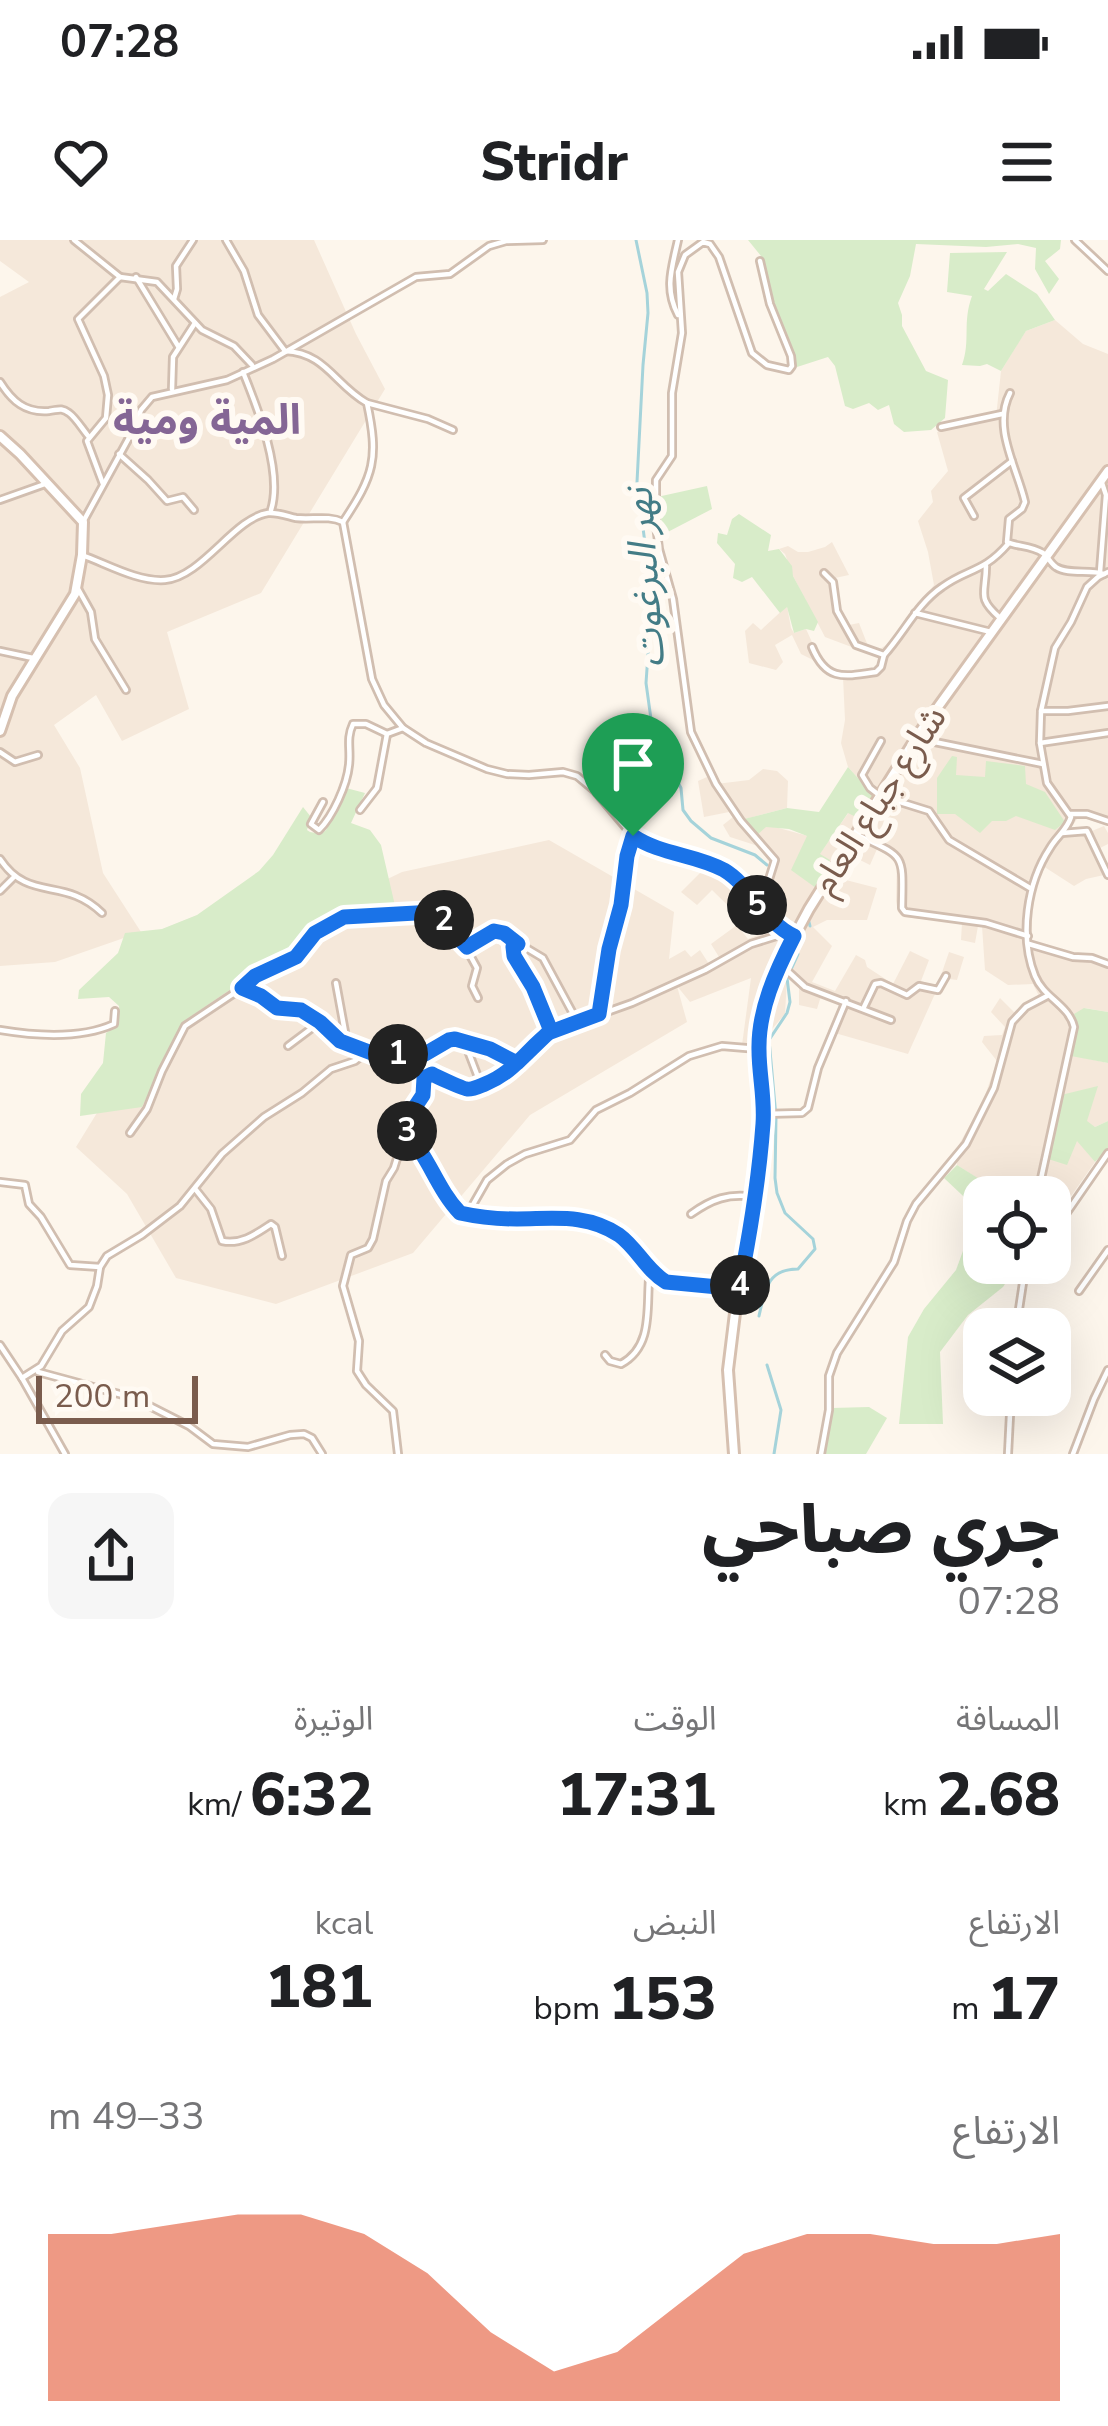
<!DOCTYPE html>
<html lang="ar">
<head>
<meta charset="utf-8">
<style>
  body { margin:0; font-family:"Nunito Sans","Noto Sans Arabic",sans-serif; background:#f6f6f6; color:#202124; direction:rtl; height:100vh; display:flex; flex-direction:column; font-size:45px; white-space:nowrap }
  * { box-sizing:border-box; margin:0 }
  p { font-size:39px; color:#757577 }
  .icon { flex:none; width:66px; height:66px; fill:none; stroke:currentColor; stroke-width:2; stroke-linecap:round; stroke-linejoin:round }
  .map { position:relative; height:1214px; overflow:hidden; direction:ltr }
  .drawer { display:flex; flex-direction:column; background:#fff; flex:1 }
  .drawer>* { flex:none }
  .buttons { position:absolute; left:963px; top:936px; display:grid; gap:24px }
  .buttons a { display:grid; place-items:center; width:108px; height:108px; border-radius:24px; background:#fff; box-shadow:0 12px 48px #0002; font-size:60px }
  .scale { position:absolute; left:36px; bottom:30px; width:162px; box-sizing:border-box; padding-left:12px; border:6px solid #7a5c4d; border-top:0; font-size:33px; line-height:42px; white-space:nowrap; color:#7a5c4d; -webkit-text-stroke:9px #fffaf3; paint-order:stroke }
  .pin { position:absolute; display:grid; place-items:center; width:102px; height:102px; color:#fff; margin:-123px -51px; border-radius:50% 50% 50% 0; rotate:-45deg; box-shadow:0 0 12px #0007 }
  .pin .icon { rotate:45deg }
  .km { position:absolute; width:60px; height:60px; margin:-30px; border-radius:50%; background:#222; color:#fff; font-size:33px; line-height:60px; text-align:center }
  .round { display:grid; place-items:center; flex:none; width:126px; height:126px; border-radius:24px; background:#f6f6f6 }
  .overview { display:flex; align-items:center; justify-content:space-between; height:204px; padding:0 48px }
  h1 { font-size:66px; font-weight:800; line-height:90px }
  .stats { display:grid; grid-template-columns:repeat(3,1fr); gap:18px; height:204px; padding:12px 48px }
  .stats div { display:grid; align-content:center }
  .stats b { font-size:60px; font-weight:800 }
  .stats small { font-size:33px; font-weight:400 }
  .stats p { font-size:33px }
  .chart { height:336px; padding:24px 48px }
  .chart p { display:flex; justify-content:space-between }
  .chart svg { width:100%; height:216px; margin-top:12px; fill:#e76f51; opacity:.7 }
  .status { display:flex; justify-content:space-between; align-items:center; height:84px; padding:0 60px; background:#fff; direction:ltr }
  .status svg { height:33px; fill:currentColor }
  header { display:flex; justify-content:space-between; align-items:center; height:156px; padding:0 48px; background:#fff; font-size:54px; font-weight:800 }
  .map>svg:first-child { display:block }
  .residential { fill:#f5e8da }
  .green { fill:#d8ecc9 }
  .lines { fill:none; stroke-linecap:round; stroke-linejoin:round }
  .stream { stroke:#a5d3da; stroke-width:3 }
  .street-casing { stroke:#d1beb0; stroke-width:10 }
  .secondary-casing { stroke:#d6c0b0; stroke-width:14 }
  .street { stroke:#fff; stroke-width:4.5 }
  .secondary { stroke:#fff; stroke-width:8 }
  .route-casing { stroke:#fff; stroke-width:24 }
  .route { stroke:#1a73e8; stroke-width:15 }
  .labels { text-anchor:middle; dominant-baseline:central; stroke-width:12; stroke-linejoin:round; paint-order:stroke }
  .street-label { font-size:36px; fill:#7a5c4d; stroke:#fffaf3 }
  .water-label { font-size:39px; font-style:italic; fill:#437c86; stroke:#fffaf3 }
  .quarter-label { font-size:42px; font-weight:bold; fill:#846695; stroke:#fffaf3 }
</style>
</head>
<body>
<div class="status"><b>07:28</b><svg viewBox="0 0 49 12"><path d="M0 12V9h3v3zM5 12V6h3v6zM10 12V3h3v9zM15 12V0h3v12zM26 1h20v11H26zM47 4h2v5h-2z"/></svg></div>
<header><svg class="icon" aria-label="menu" viewBox="0 0 24 24"><path d="M4 6h16M4 12h16M4 18h16"/></svg>Stridr<svg class="icon" aria-label="heart" viewBox="0 0 24 24"><path d="M12 20l-8-8c-3-5 5-10 8-4 3-6 11-1 8 4z"/></svg></header>
<div class="map">
<svg width="1108" height="1214" viewBox="0 0 1108 1214">
  <rect width="100%" height="100%" fill="#fdf6ec"/>
  <g class="residential">
    <polygon points="0,0 314,0 356,94 385,149 261,353 167,392 189,469 122,501 96,455 54,485 80,528 103,633 141,692 55,722 0,726 0,57 29,42 0,21"/>
    <polygon points="1055,80 1083,104 1108,114 1108,584 1082,577 1077,579 1071,588 1085,587 1092,591 1104,586 1108,593 1108,604 1098,609 1108,629 1108,640 1104,635 1086,639 1074,646 1043,626 1032,655 1032,701 1072,713 1097,715 1108,720 1108,772 1085,768 1077,783 1071,815 1108,823 1108,881 1095,887 1086,882 1097,847 1077,900 1095,922 1050,986 1050,957 1006,957 957,925 956,910 983,861 997,821 982,802 984,796 1002,795 1005,787 991,772 1000,758 1015,773 1039,756 1033,744 1008,745 985,730 982,686 978,686 975,703 961,700 962,683 903,677 898,672 896,661 897,621 877,609 870,625 852,616 838,638 877,648 867,680 827,680 813,687 832,706 812,742 835,751 856,715 865,720 867,727 893,744 910,711 929,720 921,741 933,745 938,744 949,712 964,717 957,740 949,739 934,756 908,814 828,791 840,764 821,756 817,769 799,765 799,748 787,738 785,774 772,789 765,789 762,808 742,805 751,738 690,762 677,746 687,782 530,875 413,1013 276,1064 176,1038 127,954 76,907 151,785 244,708 402,632 549,600 674,672 669,719 685,710 691,717 700,710 709,724 719,717 711,704 737,685 748,699 758,695 712,650 697,665 681,652 705,628 723,626 758,658 771,625 758,606 730,597 723,585 733,577 729,572 704,577 698,541 707,537 716,544 749,540 763,529 777,531 788,541 787,568 745,579 808,596 819,615 849,572 874,556 848,527 841,503 845,480 843,437 825,434 815,421 801,414 792,395 775,405 783,422 776,430 749,423 745,391 753,383 761,390 787,366 791,388 794,393 806,389 822,424 833,431 871,431 877,428 880,421 878,417 825,397 793,336 785,314 779,309 788,306 798,312 808,312 825,307 832,302 849,335 835,338 840,367 849,385 859,383 868,406 880,409 889,403 934,345 928,312 918,281 933,262 931,251 948,231 937,192 996,177 1001,131 1018,103 1026,91"/>
  </g>
  <g class="green">
    <polygon points="748,0 1061,0 1060,9 1045,21 1059,39 1049,54 1035,29 1036,8 1018,4 986,7 916,4 910,36 898,63 902,75 902,86 926,131 948,140 945,178 931,190 904,192 894,184 889,165 878,170 869,163 853,169 845,166 835,126 828,117 797,127 771,58 761,16"/>
    <path d="M1007,12L984,49L988,51L1006,34L1037,54L1055,80L1026,91L1001,131L987,124L980,126L962,125C971,100 962,83 972,56L947,52L950,13Z"/>
    <polygon points="707,246 712,269 660,296 657,257"/>
    <polygon points="739,274 771,295 768,311 779,309 792,326 793,336 818,382 814,391 806,389 794,393 787,367 780,373 752,337 742,342 733,338 735,324 717,303 718,293 727,295 732,279"/>
    <polygon points="952,516 957,517 956,535 985,537 986,521 1025,526 1026,544 1045,552 1065,582 1055,590 1016,576 1006,581 992,581 980,593 955,574 937,574 937,538"/>
    <polygon points="848,527 874,556 860,579 848,573 820,614 830,620 816,648 791,630 807,596 789,589 766,587 756,596 744,579 787,568 819,572"/>
    <path d="M346,548L365,553L351,583L370,590L381,605L396,670H350L331,677L311,691L298,707L241,738L237,745L184,781L142,867L80,876L81,854L103,823L106,793C117,786 120,779 119,766L109,757L78,759L79,750L118,713L125,693L162,689L197,675L259,631L273,615L303,567L311,577L307,590L310,592L321,594L326,590Z"/>
    <polygon points="1084,768 1108,772 1108,823 1071,816 1076,792 1074,774"/>
    <polygon points="1098,846 1087,881 1095,887 1108,881 1108,908 1095,922 1077,901 1067,925 1048,919 1061,855"/>
    <polygon points="957,925 1008,957 984,957 984,1023 1016,1023 1016,1027 1003,1047 968,1075 940,1112 943,1184 899,1184 908,1097 924,1069 956,1030 978,970 944,938"/>
    <polygon points="869,1167 887,1178 866,1214 822,1214 825,1190 832,1168"/>
  </g>
  <g class="lines">
    <g class="stream">
      <polyline points="636,0 647,53 648,73 643,125 637,242 652,357 646,443 651,479 662,513 681,548 683,570 691,581 711,598 755,615 767,625"/>
      <polyline points="809,682 810,686"/>
      <path d="M759,1076C765,1050 767,1029 798,1029L815,1009L813,999L785,973L777,953L775,938L776,877L769,800L787,773L790,762L787,738L798,714"/>
      <polyline points="767,1125 781,1170 774,1214"/>
    </g>
    <g class="street-casing">
      <g id="street">
        <polyline points="74,0 120,37"/>
        <path d="M226,0L244,31L258,75L285,111C326,113 334,144 367,163C379,219 374,235 343,282"/>
        <polyline points="1075,0 1108,31"/>
        <polyline points="760,21 770,64 791,116 792,126 789,130 767,125 752,113 719,17 710,4 703,2 685,15 678,32 682,93 672,153 672,216 656,240 656,285 659,309 673,359 691,492 716,544 741,581 775,620 760,668"/>
        <polyline points="136,37 178,106"/>
        <polyline points="174,59 177,49 176,26 193,0"/>
        <path d="M678,75C664,48 672,28 678,0"/>
        <path d="M243,132C258,169 283,232 271,270"/>
        <path d="M0,142C12,161 25,173 49,171C58,170 61,167 69,173C76,178 83,190 89,197"/>
        <polyline points="172,149 173,117 195,83"/>
        <path d="M1010,153C992,188 1017,227 1025,262L1022,269L1009,279L1007,302C1018,307 1030,305 1043,313C1048,317 1051,324 1056,327C1068,335 1090,329 1104,334"/>
        <polyline points="367,163 428,179 453,190"/>
        <polyline points="941,187 1002,174"/>
        <polyline points="119,214 148,240 167,261 183,257 194,270"/>
        <polyline points="103,244 87,201 106,178 108,155 104,136 78,79 120,37 157,42 202,90 234,106 252,125"/>
        <polyline points="0,260 45,244"/>
        <polyline points="974,276 964,258 1012,221"/>
        <polyline points="83,282 130,196 141,170 152,157 227,140 273,119 416,37 450,34 489,6 506,1 543,0"/>
        <path d="M82,315C107,324 138,342 165,340C202,337 234,278 268,273C277,272 287,276 296,278C312,280 328,275 343,282L372,439L384,465L403,488L426,503L487,529L507,534L529,535L563,532L577,536L595,551L633,596L666,612L728,633L786,693L792,695"/>
        <path d="M986,326C986,354 976,357 1000,378"/>
        <polyline points="1100,332 1106,255 1102,243"/>
        <path d="M824,333L833,342L837,371L856,405L884,415C904,393 917,364 942,347C968,328 983,333 1008,304"/>
        <polyline points="77,347 91,372 95,399 126,450"/>
        <polyline points="915,373 991,392"/>
        <path d="M812,407C826,441 843,437 876,432L881,427L884,415"/>
        <polyline points="0,411 33,418"/>
        <polyline points="1041,471 1068,471 1108,466"/>
        <polyline points="915,498 1043,524"/>
        <polyline points="1040,503 1108,493"/>
        <polyline points="0,512 15,522 38,515"/>
        <polyline points="879,555 870,548 862,535 881,501"/>
        <polyline points="881,556 929,571 949,600 1030,648"/>
        <path d="M323,562L311,584L319,590C333,576 347,545 349,525C351,509 346,499 353,484H366L387,494L403,488"/>
        <polyline points="360,570 377,548 387,494"/>
        <polyline points="1070,574 1087,574 1108,581"/>
        <polyline points="1062,593 1087,591 1108,635"/>
        <path d="M855,594C906,618 903,612 902,668L905,672L986,683L1028,696"/>
        <path d="M0,619C29,663 64,636 102,673"/>
        <polyline points="0,651 14,637"/>
        <polyline points="518,703 513,707 514,715 533,747 551,791"/>
        <polyline points="1029,704 1073,717 1092,718 1108,724"/>
        <polyline points="465,706 477,728 472,746 478,758"/>
        <polyline points="780,724 805,747 891,780"/>
        <polyline points="336,743 347,803"/>
        <polyline points="864,767 875,744 881,743 907,755 919,746 938,750 946,736"/>
        <polyline points="599,773 609,709 621,665 627,615 633,596"/>
        <path d="M0,790C36,796 81,799 114,784L115,771"/>
        <polyline points="465,803 481,845"/>
        <polyline points="288,806 320,782"/>
        <polyline points="425,815 435,837 448,840 468,850 501,838 548,793 632,763 705,730 751,704 786,693"/>
        <polyline points="517,823 490,809 455,799 449,800 425,815 377,815 334,798 320,782 301,770 277,768 261,756 242,748 255,736 295,717 315,693 344,677 434,672 467,707 498,691 543,718 577,781"/>
        <polyline points="763,874 802,873 808,868 818,828 846,761"/>
        <polyline points="130,893 147,869 162,831 185,786 242,748"/>
        <polyline points="407,893 422,908 432,935 454,967 467,975 487,940 507,924 525,914 570,900 596,870 630,853 689,816 722,806 758,809"/>
        <polyline points="0,942 25,945 29,964 41,977 70,1025 100,1027"/>
        <path d="M196,950L211,969L222,1001C241,1005 256,994 271,984L275,987L282,1016"/>
        <path d="M1037,957L1074,787C1069,765 1044,758 1035,736C1019,696 1027,643 1050,608C1057,596 1067,590 1071,577L1047,543L1040,503L1041,471L1055,408L1071,382L1087,347L1098,337L1108,332"/>
        <path d="M691,974C712,959 728,953 755,957"/>
        <path d="M467,975C483,976 499,979 515,979C552,980 584,972 618,995C637,1007 646,1030 666,1042L737,1049"/>
        <polyline points="1050,997 1108,913"/>
        <polyline points="1079,1051 1108,1010"/>
        <polyline points="1016,1089 1026,1023"/>
        <polyline points="0,1105 22,1138 65,1214"/>
        <path d="M605,1115L610,1121L621,1124C656,1105 645,1062 650,1030"/>
        <polyline points="38,1132 134,1158 189,1186 213,1204 248,1207 290,1195 304,1194 312,1198 322,1214"/>
        <polyline points="22,1138 41,1126 62,1091 89,1067 97,1046 100,1027 107,1016 142,995 180,966 222,914 264,877 302,853 331,829 355,821 364,814"/>
        <polyline points="398,1214 393,1171 366,1145 357,1131 359,1101 343,1046 351,1015 368,1008 373,999 386,941 394,928 411,873 423,855 423,839 432,834"/>
        <polyline points="821,1214 829,1170 829,1136 837,1113 894,1022 907,981 916,964 966,904 994,848 1012,782 1026,767 1047,756"/>
        <polyline points="1008,1214 1011,1155"/>
        <polyline points="1073,1214 1094,1159 1108,1130"/>
      </g>
    </g>
    <g class="secondary-casing">
      <g id="secondary">
        <polyline points="0,196 20,214 83,282 82,315 75,354 12,456 0,491"/>
        <polyline points="734,1214 728,1130 736,1065 759,929 763,879 759,809 760,784 780,723 809,669 920,492 1108,231"/>
      </g>
    </g>
    <use href="#street" class="street"/>
    <use href="#secondary" class="secondary"/>
  </g>
  <g class="lines">
    <g class="route-casing">
      <path id="route" d="M633,596L627,616L621,665L609,709L599,774L548,793L517,823L490,809L455,799L449,800L425,814L377,815L340,801L320,782L301,770L277,768L261,756L242,748L255,736L296,717L315,693L344,677L434,672L467,707L494,691L504,693L518,704L513,707L514,716L533,747L551,791C526,810 515,832 485,844C480,846 472,850 467,849C464,849 435,836 432,834L424,838L423,855L411,873L407,893C429,917 437,949 460,973C478,977 498,979 517,979C553,979 586,973 619,995C637,1008 646,1030 666,1042L739,1049C750,994 759,939 763,884C765,858 759,835 759,810C758,770 776,731 794,696C764,682 751,646 724,630C695,614 661,615 633,596"/>
    </g>
    <use href="#route" class="route"/>
  </g>
  <g class="labels">
    <g class="street-label">
      <text transform="translate(879 560) rotate(-57)">شارع جباع العام</text>
    </g>
    <g class="water-label">
      <text transform="translate(645 338) rotate(-94)">نهر البرغوت</text>
    </g>
    <g class="quarter-label">
      <text x="207" y="180">المية ومية</text>
    </g>
  </g>
</svg>
<div class="buttons">
<a><svg class="icon" aria-label="locate" viewBox="0 0 24 24"><circle cx="12" cy="12" r="6"/><path d="M12 2v4M12 18v4M2 12h4M18 12h4"/></svg></a>
<a><svg class="icon" aria-label="layers" viewBox="0 0 24 24"><path d="M12 4l9 5-9 5-9-5zM3 14l9 5 9-5"/></svg></a>
</div>
<div class="scale">200 m</div>
<div class="pin" style="left:633px;top:596px;background:#1e9e55"><svg class="icon" aria-label="arrive" viewBox="0 0 24 24"><path d="M6 21V4h12l-3 4 3 4H6"/></svg></div>
<b class="km" style="left:398px;top:814px">1</b>
<b class="km" style="left:444px;top:680px">2</b>
<b class="km" style="left:407px;top:891px">3</b>
<b class="km" style="left:740px;top:1045px">4</b>
<b class="km" style="left:757px;top:665px">5</b>
</div>
<section class="drawer">
<div class="overview"><div><h1>جري صباحي</h1><p>07:28</p></div><a class="round"><svg class="icon" aria-label="share" viewBox="0 0 24 24"><path d="M12 15V3M7 8l5-5 5 5M5 13v7h14v-7"/></svg></a></div>
<div class="stats">
<div><p>المسافة</p><b>2.68<small> km</small></b></div>
<div><p>الوقت</p><b>17:31</b></div>
<div><p>الوتيرة</p><b>6:32<small> /km</small></b></div>
</div>
<div class="stats">
<div><p>الارتفاع</p><b>17<small> m</small></b></div>
<div><p>النبض</p><b>153<small> bpm</small></b></div>
<div><p>kcal</p><b>181</b></div>
</div>
<div class="chart"><p><span>الارتفاع</span>33–49 m</p>
<svg viewBox="0 0 160 44" preserveAspectRatio="none"><path d="M0 44V10L10 10L20 8L30 6L40 6L50 10L60 18L70 30L80 38L90 34L100 24L110 14L120 10L130 10L140 12L150 12L160 10V44z"/></svg>
</div>
</section>
</body>
</html>
